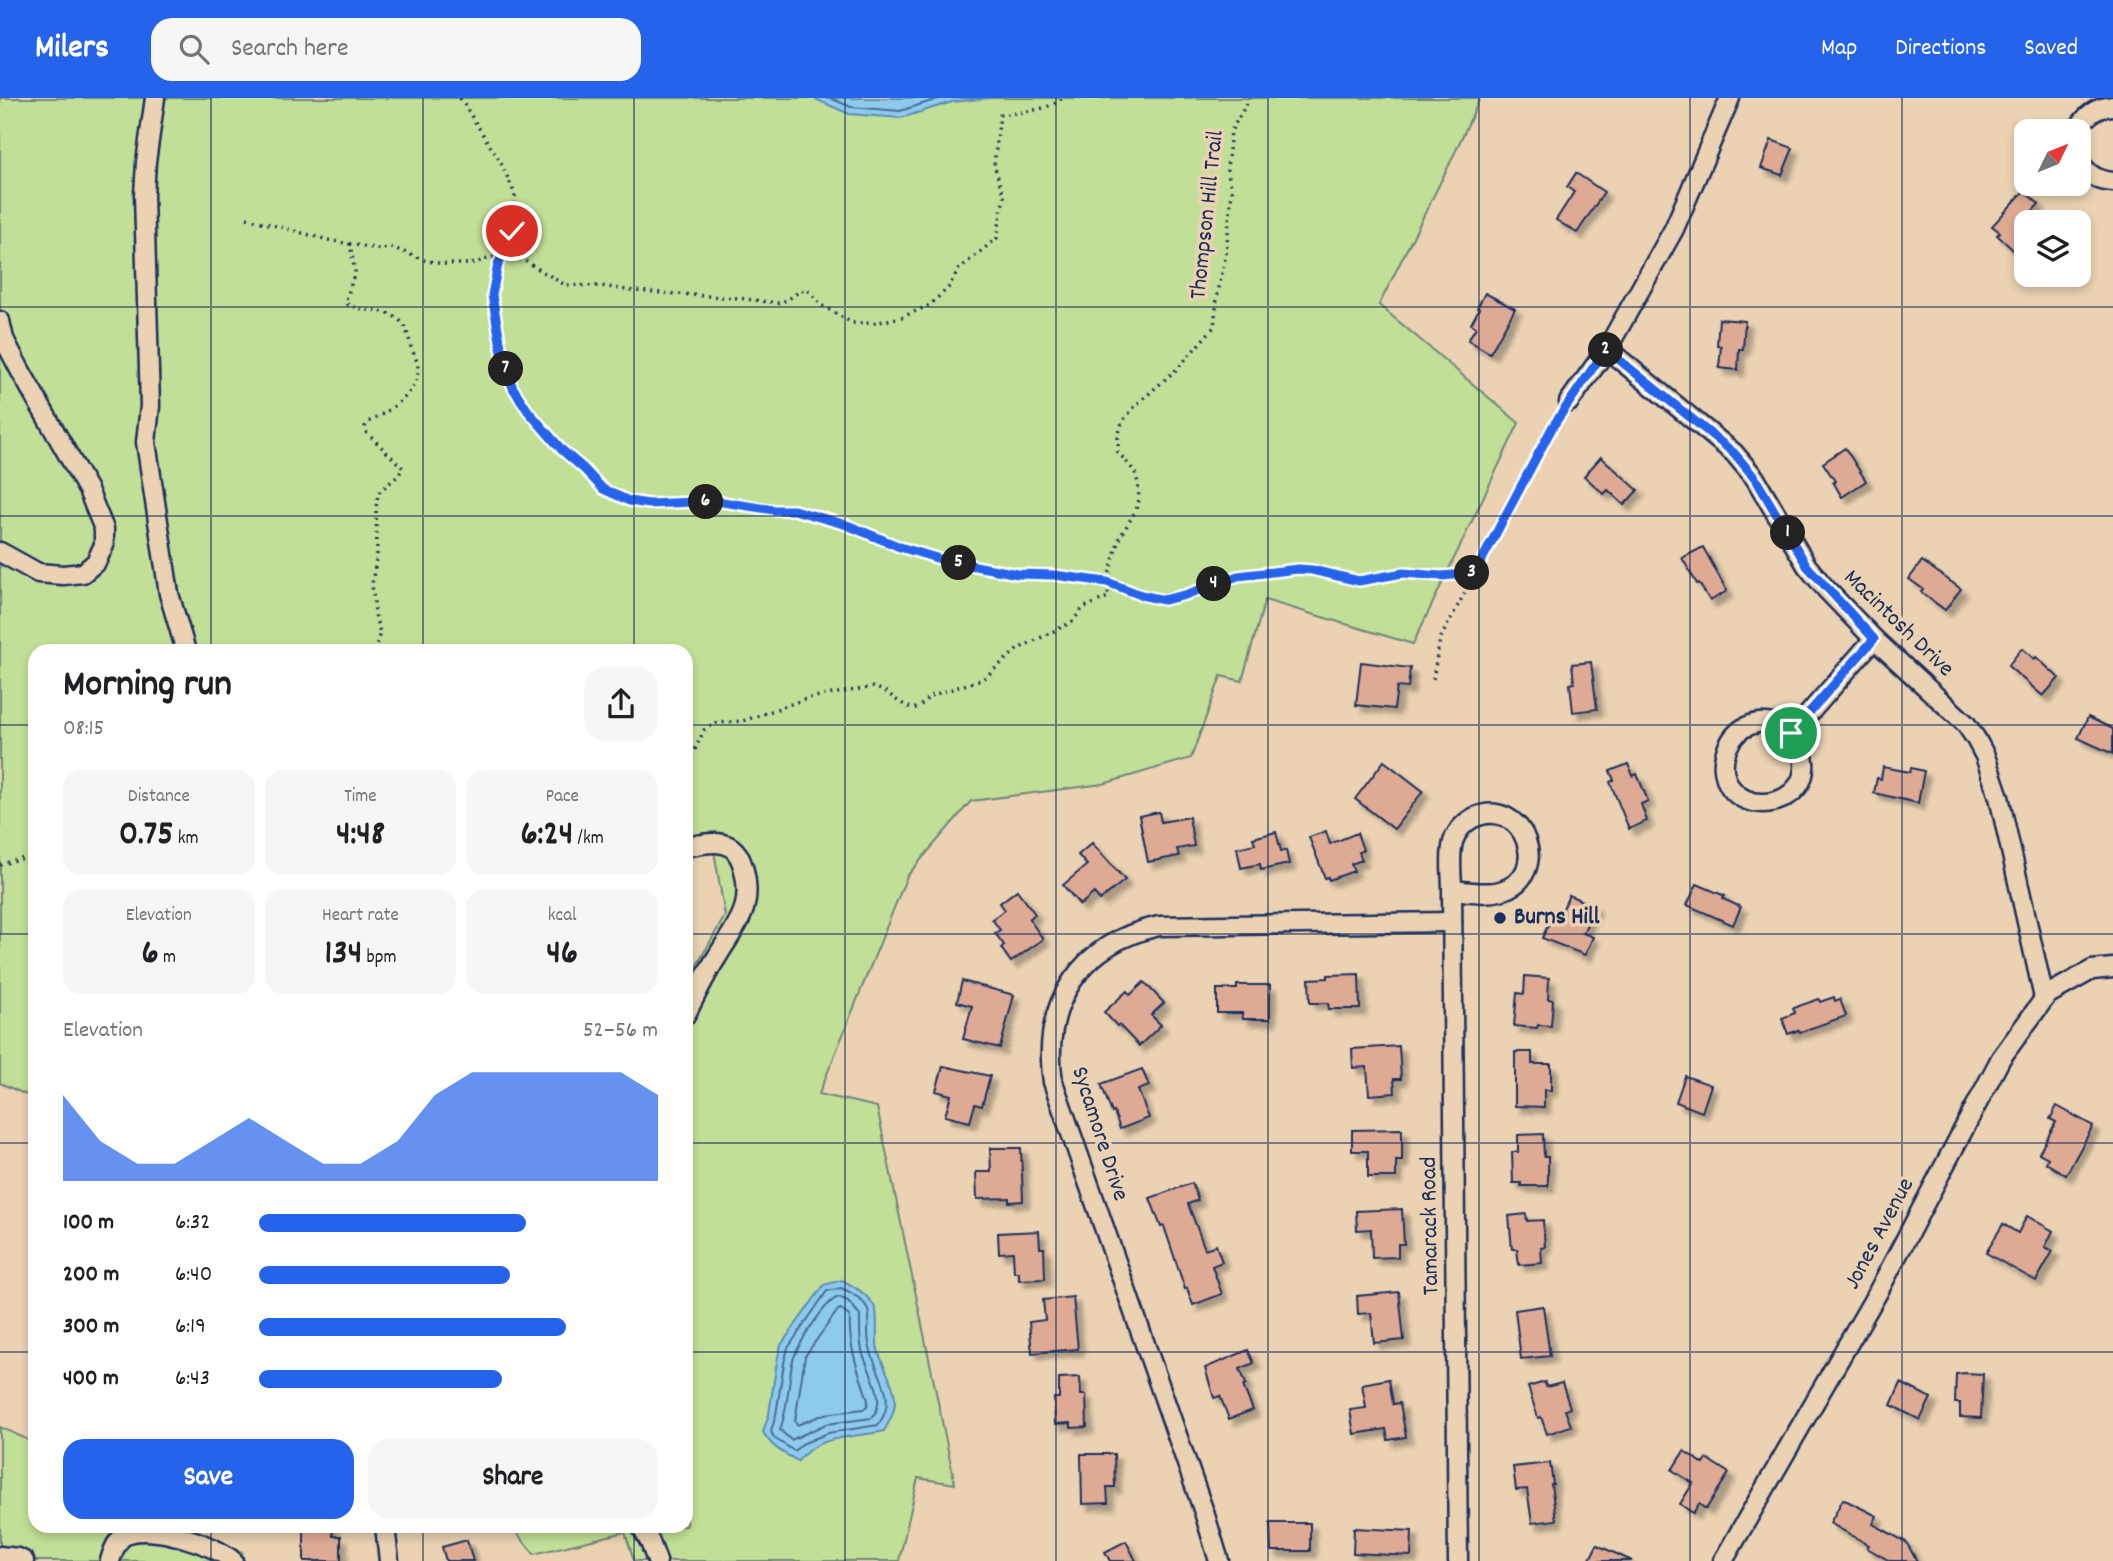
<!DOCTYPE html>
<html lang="en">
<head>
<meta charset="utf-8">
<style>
  body { margin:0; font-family:Dekko,sans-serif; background:#f6f6f6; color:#202124; height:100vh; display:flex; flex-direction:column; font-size:26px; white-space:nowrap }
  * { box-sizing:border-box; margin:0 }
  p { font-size:23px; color:#757577 }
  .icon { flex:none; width:38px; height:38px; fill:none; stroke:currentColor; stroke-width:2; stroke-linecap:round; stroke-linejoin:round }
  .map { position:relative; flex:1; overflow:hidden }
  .drawer { position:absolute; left:28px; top:546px; width:665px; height:889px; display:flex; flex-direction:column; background:#fff; border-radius:21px; box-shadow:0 4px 10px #0003 }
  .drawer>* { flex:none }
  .needle { width:46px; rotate:47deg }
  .fabs { position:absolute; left:2014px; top:21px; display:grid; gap:14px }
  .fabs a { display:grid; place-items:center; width:77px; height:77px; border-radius:14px; background:#fff; box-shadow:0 4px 10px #0003; font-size:35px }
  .pin { position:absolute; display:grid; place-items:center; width:60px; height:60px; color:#fff; margin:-30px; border:4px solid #fff; border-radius:50%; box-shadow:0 2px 7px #0007 }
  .km { position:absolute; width:35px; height:35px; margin:-18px; border-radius:50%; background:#222; color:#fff; font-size:19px; line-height:35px; text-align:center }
  .round { display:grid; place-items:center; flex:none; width:74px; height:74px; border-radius:21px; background:#f6f6f6 }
  .headline { display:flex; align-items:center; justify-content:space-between; height:119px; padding:0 35px }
  h1 { font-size:38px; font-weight:800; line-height:52px }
  .metrics { display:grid; grid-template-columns:repeat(3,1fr); gap:10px; height:119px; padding:7px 35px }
  .metrics div { display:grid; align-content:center; border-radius:18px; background:#f6f6f6; text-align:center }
  .metrics b { font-size:35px; font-weight:800 }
  .metrics small { font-size:19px; font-weight:400 }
  .metrics p { font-size:19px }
  .chart { height:196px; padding:14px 35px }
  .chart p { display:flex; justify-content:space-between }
  .chart svg { width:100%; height:126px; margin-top:7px; fill:#2563eb; opacity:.7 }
  .cta { display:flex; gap:14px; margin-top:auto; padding:14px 35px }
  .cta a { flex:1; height:80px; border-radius:21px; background:#2563eb; color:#fff; font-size:28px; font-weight:800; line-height:80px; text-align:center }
  .cta a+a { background:#f6f6f6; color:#202124 }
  ul { padding:0 35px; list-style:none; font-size:23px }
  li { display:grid; grid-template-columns:112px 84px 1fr; align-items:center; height:52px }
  li i { height:18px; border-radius:9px; background:#2563eb }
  header { display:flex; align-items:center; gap:42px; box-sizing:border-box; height:98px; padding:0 35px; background:#2563eb; color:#fff }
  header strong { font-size:33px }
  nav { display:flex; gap:38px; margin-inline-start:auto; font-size:24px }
  .search { width:490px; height:63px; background:#f6f6f6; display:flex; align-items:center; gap:18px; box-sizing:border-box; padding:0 24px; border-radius:21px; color:#757577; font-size:26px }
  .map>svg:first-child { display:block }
  .green { fill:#c1df96; stroke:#6e877a; stroke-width:2 }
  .water { fill:#8dcaed; stroke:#5f8cb4; stroke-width:2 }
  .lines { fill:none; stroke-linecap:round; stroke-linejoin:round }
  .shore { stroke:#496d97; stroke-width:2 }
  .building { fill:#dfaa94; stroke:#1b2f5e; stroke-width:2; filter:url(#shadow) }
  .minor-casing { stroke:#1b2f5e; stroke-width:23 }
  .path { stroke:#1b2f5e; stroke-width:3.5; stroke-dasharray:2 5; stroke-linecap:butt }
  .minor { stroke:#ead2b2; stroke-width:18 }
  .route-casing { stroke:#fff; stroke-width:14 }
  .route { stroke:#2563eb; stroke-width:9 }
  .grid { fill:none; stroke:#1b2f5e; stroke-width:2; stroke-opacity:0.55 }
  .poi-dot { fill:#1b2f5e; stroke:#ead2b2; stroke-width:2.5 }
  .labels { text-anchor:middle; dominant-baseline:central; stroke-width:7; stroke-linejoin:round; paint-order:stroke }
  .street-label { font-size:24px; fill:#1b2f5e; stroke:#ead2b2 }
  .poi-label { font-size:24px; font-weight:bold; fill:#1b2f5e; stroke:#ead2b2; text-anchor:start }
</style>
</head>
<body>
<header>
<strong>Milers</strong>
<div class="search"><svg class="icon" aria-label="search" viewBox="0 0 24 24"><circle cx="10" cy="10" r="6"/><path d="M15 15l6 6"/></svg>Search here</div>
<nav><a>Map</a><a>Directions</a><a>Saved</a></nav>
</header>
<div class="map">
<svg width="2113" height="1463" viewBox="0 0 2113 1463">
  <defs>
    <filter id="shadow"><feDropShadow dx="6" dy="6" stdDeviation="2" flood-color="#0004"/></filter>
  </defs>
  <rect width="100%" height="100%" fill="#ead2b2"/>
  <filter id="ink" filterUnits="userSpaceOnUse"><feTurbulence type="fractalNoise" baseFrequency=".0143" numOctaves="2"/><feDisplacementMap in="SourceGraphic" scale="14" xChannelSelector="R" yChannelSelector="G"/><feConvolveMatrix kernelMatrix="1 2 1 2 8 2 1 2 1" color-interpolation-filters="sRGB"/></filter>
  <g filter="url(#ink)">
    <g class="green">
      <polygon points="0,0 1480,0 1452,61 1379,207 1519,325 1413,546 1265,502 1242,583 1221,578 1191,660 1103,686 971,703 907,778 819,996 877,1009 955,1386 918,1380 899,1463 634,1463 625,1434 534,1456 511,1428 686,1428 686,886 725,818 714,753 686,757 686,553 35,553 35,1001 0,985"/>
      <polygon points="0,1329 35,1345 35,1428 180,1428 242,1454 244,1463 0,1463"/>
    </g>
    <g class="water">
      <polygon points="813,0 991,0 952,4 901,20 849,16"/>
      <path d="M842,1182C855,1189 868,1196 875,1210C879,1218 875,1240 878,1252C882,1267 896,1289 895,1303C895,1314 889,1324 884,1333C854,1340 818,1336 798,1363C783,1355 771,1349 763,1334L769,1316L777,1263L781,1247L824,1187Z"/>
    </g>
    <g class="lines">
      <g class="shore">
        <polyline points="830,0 851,9 900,13 941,0"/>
        <path d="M841,1190C851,1194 867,1203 869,1215C870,1220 868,1227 868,1232C868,1239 869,1248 871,1254C879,1281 898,1301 878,1327L828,1335L802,1346L794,1353L774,1340L771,1333L776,1317L784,1265L788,1250L827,1193Z"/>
        <path d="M839,1199L848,1203L860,1217C860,1230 859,1243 863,1256C869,1276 888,1300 872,1320L826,1326L791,1342L780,1332C788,1310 788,1288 792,1266C795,1251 825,1202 839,1199Z"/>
        <path d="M841,1211L850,1219C848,1249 859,1274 868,1302L867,1308L863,1311L825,1316L797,1327L795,1323L805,1258L838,1212Z"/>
      </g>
    </g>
    <g class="building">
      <polygon points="1771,42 1793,50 1782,77 1761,70"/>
      <polygon points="1576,75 1604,94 1577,135 1556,122 1574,94 1567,89"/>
      <polygon points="2024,93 2039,106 2026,120 2026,164 1997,137 2000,134 1992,128"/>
      <polygon points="1485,195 1515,211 1490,255 1468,242 1476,229 1471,226 1479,211 1477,210"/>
      <polygon points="1719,221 1745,223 1743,251 1739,251 1738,272 1719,270 1721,248 1717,247"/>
      <polygon points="1845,350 1866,383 1842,399 1833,384 1835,383 1823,365"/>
      <polygon points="1601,359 1638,392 1624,407 1608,392 1604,396 1584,378"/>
      <polygon points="1703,449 1727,493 1710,503 1699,485 1697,486 1682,460"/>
      <polygon points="1922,463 1961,491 1945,512 1921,494 1923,491 1909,481"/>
      <polygon points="2022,550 2034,561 2036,559 2059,580 2043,598 2008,568"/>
      <polygon points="1361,564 1410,570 1408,590 1397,589 1394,611 1356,607"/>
      <polygon points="1591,564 1597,611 1573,614 1570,586 1574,585 1572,566"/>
      <polygon points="2088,619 2113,631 2113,656 2078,640"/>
      <polygon points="1384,663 1423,693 1394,731 1355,701"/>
      <polygon points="1628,666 1633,678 1637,676 1648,703 1641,706 1647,723 1629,731 1610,684 1614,682 1610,673"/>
      <polygon points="1883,669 1910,674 1911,670 1924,673 1918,705 1874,695 1877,680 1881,681"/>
      <polygon points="1159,714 1161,724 1189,719 1194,748 1177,751 1179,758 1148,764 1139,718"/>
      <polygon points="1326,733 1330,746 1357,735 1363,752 1359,754 1362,762 1351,766 1354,773 1329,782 1328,779 1325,780 1309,739"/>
      <polygon points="1276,734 1281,753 1286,752 1289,766 1261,772 1260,766 1241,770 1237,750 1255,746 1253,740"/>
      <polygon points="1092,745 1125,782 1100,802 1094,795 1080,807 1063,787 1087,767 1078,757"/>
      <polygon points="1697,786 1725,798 1723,801 1741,809 1733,827 1687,807"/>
      <polygon points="1017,792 1035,816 1029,821 1043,841 1011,864 1001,850 1004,847 995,835 1000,832 992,821 1005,812 1000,805"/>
      <polygon points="1569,797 1595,809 1583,835 1593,839 1585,857 1542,840 1555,812 1561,815"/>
      <polygon points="1359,876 1360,911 1329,911 1328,905 1310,905 1309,881 1328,880 1328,877"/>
      <polygon points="1525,878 1549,880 1548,901 1553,902 1551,928 1538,927 1537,930 1514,928 1517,895 1524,896"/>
      <polygon points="962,883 1014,897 1000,950 963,941 972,908 957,904"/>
      <polygon points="1144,884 1164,905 1151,917 1161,927 1139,948 1119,927 1117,928 1104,914 1127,893 1130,897"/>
      <polygon points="1237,887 1270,887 1270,921 1243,921 1242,915 1217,915 1217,891 1237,891"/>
      <polygon points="1834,899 1835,903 1840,901 1846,918 1800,934 1799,932 1788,936 1782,920 1795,915 1793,910 1819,901 1820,904"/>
      <polygon points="1399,948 1401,981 1394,981 1395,995 1369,997 1367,969 1353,970 1352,951"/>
      <polygon points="1515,954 1532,954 1532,966 1551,966 1551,992 1544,992 1544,1009 1515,1008"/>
      <polygon points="943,968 990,978 982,1008 975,1006 970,1024 945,1018 951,997 936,993"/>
      <polygon points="1142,971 1149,988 1138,992 1149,1020 1120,1031 1114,1014 1112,1015 1101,986"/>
      <polygon points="1685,978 1711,987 1702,1014 1676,1004"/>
      <polygon points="2057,1008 2093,1028 2066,1077 2046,1065 2048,1060 2039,1055 2056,1024 2050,1021"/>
      <polygon points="1402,1031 1402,1063 1396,1063 1396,1079 1368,1079 1368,1053 1352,1053 1352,1032"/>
      <polygon points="1543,1036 1544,1059 1548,1059 1548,1088 1521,1088 1521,1085 1513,1085 1512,1054 1518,1054 1518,1037"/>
      <polygon points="990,1050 1021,1050 1023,1103 1009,1104 1009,1100 977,1101 976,1074 991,1074"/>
      <polygon points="1192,1085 1198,1102 1188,1106 1205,1151 1216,1147 1222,1164 1212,1168 1222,1196 1193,1207 1187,1190 1185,1191 1164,1128 1161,1129 1150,1100"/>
      <polygon points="1402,1111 1404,1146 1398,1146 1398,1159 1372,1160 1371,1131 1357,1132 1356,1113"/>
      <polygon points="1526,1116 1527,1123 1543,1122 1545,1149 1541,1150 1542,1165 1519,1167 1517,1151 1512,1151 1509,1118"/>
      <polygon points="2027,1118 2053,1133 2045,1149 2053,1153 2036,1183 1986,1155 2003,1126 2018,1135"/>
      <polygon points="1039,1133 1040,1150 1044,1150 1045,1181 1019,1182 1019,1174 1014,1174 1013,1154 999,1155 998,1135"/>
      <polygon points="1399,1194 1404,1242 1374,1245 1371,1215 1358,1216 1357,1198"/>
      <polygon points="1073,1199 1078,1251 1032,1255 1029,1224 1045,1222 1043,1202"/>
      <polygon points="1543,1208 1550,1258 1521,1261 1515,1212"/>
      <polygon points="1248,1252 1254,1265 1240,1271 1246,1286 1243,1288 1253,1312 1229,1321 1220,1298 1214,1300 1205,1270"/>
      <polygon points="1966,1275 1983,1276 1981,1320 1960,1319 1960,1305 1955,1305 1956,1276"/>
      <polygon points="1080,1279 1081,1297 1086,1297 1087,1329 1071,1330 1071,1325 1055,1326 1054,1300 1059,1300 1059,1280"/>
      <polygon points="1389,1281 1393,1306 1400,1305 1406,1339 1388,1342 1386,1331 1354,1336 1350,1312 1366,1310 1362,1286"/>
      <polygon points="1545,1284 1546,1289 1562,1285 1570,1310 1565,1312 1571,1328 1547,1336 1541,1319 1538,1320 1528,1289"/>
      <polygon points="1901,1285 1931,1300 1920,1322 1891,1307"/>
      <polygon points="1684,1353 1704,1366 1707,1361 1729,1375 1706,1411 1699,1406 1693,1415 1680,1406 1693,1385 1672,1372"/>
      <polygon points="1081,1356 1114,1356 1115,1389 1107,1389 1108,1405 1082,1406"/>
      <polygon points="1550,1365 1553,1386 1551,1386 1556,1422 1532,1425 1527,1391 1516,1392 1513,1369"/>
      <polygon points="1843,1401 1877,1418 1873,1426 1906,1444 1917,1463 1890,1463 1867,1450 1869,1447 1830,1425"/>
      <polygon points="1270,1425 1310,1425 1310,1453 1271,1453"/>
      <polygon points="304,1428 333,1428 333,1438 341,1438 341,1463 304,1463"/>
      <polygon points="1354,1430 1412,1433 1411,1458 1353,1455"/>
      <polygon points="467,1442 473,1463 446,1463 442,1449"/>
      <polygon points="1126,1443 1136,1463 1110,1463 1105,1454"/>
      <polygon points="1597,1447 1632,1463 1589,1463"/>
    </g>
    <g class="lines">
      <g class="minor-casing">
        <g id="minor">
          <polyline points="155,0 146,64 144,97 150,308 146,344 169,496 186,553"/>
          <path d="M2077,33C2085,18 2095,9 2113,8"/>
          <path d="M2079,62C2086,76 2098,83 2113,84"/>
          <polyline points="0,223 4,241 20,272 88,392 104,431 104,447 96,464 83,475 63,477 38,475 0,454"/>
          <polyline points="1607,251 1734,355 1755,380 1807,468 1826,491 1874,541 1953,614 1966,626 1976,641 1985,658 1999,699 2044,900"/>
          <polyline points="1569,304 1607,251 1674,131 1730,0"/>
          <path d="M1792,635C1808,656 1811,685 1784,700C1774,705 1764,706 1753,704C1696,690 1730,594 1792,635L1874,541"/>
          <path d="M686,749C698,747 711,743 723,746C745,750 749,789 745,807C741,825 726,843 717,859C705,877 696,897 686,916"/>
          <path d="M1452,792C1467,793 1485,797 1500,793C1554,779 1524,696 1473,720C1464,725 1456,734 1453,744C1449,759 1452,777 1452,792L1458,1463"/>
          <polyline points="385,1428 389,1463"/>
          <polyline points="641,1428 650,1444 657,1463"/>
          <polyline points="0,1458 18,1460 24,1463"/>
          <path d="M110,1463C113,1452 117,1441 127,1436C150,1425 215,1446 233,1463"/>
          <path d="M1219,1463L1204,1414L1053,984C1041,905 1081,845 1159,828L1452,824"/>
          <polyline points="1723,1463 1878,1194 2001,960 2047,897 2092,872 2113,870"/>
        </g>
      </g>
      <g class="path">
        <polyline points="460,0 501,65 515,96 515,117 512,133 506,152 498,166 492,197 504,266 514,290 528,313 562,352 584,371 603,391 629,403 650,406 716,403 774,412 794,412 847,427 900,449 943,462 1018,476 1054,477 1107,484 1141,497 1164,502 1185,497 1238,478 1298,471 1312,472 1332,478 1359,483 1403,475 1442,478 1475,475"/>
        <polyline points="247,120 328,142 350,146"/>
        <path d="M375,553L380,534L376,522L372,486L377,456L376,409L378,397L381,392L398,378L403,370L366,334L365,329L368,324C387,314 419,296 418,271C418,262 412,254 410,245C408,237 406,227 398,221C381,208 365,216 347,206L346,202L355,174L350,146L378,151L394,150L424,162L443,166H471L504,156L525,163L565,187L601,188L634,193L737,200L778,205L787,202L800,193L808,192L821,207L852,225H875L902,219L930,207L948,190L959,171L997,140L1004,98L994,67L1000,17C1019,14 1049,13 1062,0"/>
        <polyline points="1433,581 1440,541 1560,317"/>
        <polyline points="686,662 693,656 704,632 717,625 743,623 808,600 874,589 886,594 899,604 913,611 919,609 930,598 983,581 1018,551 1072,524 1083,510 1108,499 1107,484 1119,441 1136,412 1139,402 1138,385 1135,374 1118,354 1118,339 1122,324 1135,308 1178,270 1214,229 1217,199 1226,156 1232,92 1227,71 1231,33 1250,0"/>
        <polyline points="0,767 19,761 35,760"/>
      </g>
      <use href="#minor" class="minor"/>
    </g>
  </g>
  <g class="lines" filter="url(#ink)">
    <g class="route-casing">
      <polyline id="route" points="512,133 506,152 498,166 492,197 504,266 513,290 528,313 562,352 584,371 603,391 629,403 649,406 716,403 774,412 794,412 847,427 900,449 943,462 1018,476 1054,477 1107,484 1141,497 1164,502 1185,497 1238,478 1298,471 1312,472 1359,483 1403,475 1442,478 1475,475 1553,328 1606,251 1734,355 1755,380 1807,468 1874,541 1791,635"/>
    </g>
    <use href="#route" class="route"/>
  </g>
  <path class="grid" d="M211,0V553M423,0V553M634,0V553M845,0V1463M1056,0V1463M1268,0V1463M1479,0V1463M1690,0V1463M1902,0V1463M0,209H2113M0,418H2113M0,627H35M686,627H2113M0,836H35M686,836H2113M0,1045H35M686,1045H2113M0,1254H35M686,1254H2113M211,1428V1463M423,1428V1463M634,1428V1463"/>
  <circle class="poi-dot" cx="1500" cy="820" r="7"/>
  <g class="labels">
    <g class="street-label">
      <text transform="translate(1208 117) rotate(-84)">Thompson Hill Trail</text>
      <text transform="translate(1898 526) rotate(44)">Macintosh Drive</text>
      <text transform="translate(1099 1036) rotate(72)">Sycamore Drive</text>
      <text transform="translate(1431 1128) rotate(-91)">Tamarack Road</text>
      <text transform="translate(1880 1136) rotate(-62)">Jones Avenue</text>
    </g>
    <g class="poi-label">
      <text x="1514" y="820">Burns Hill</text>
    </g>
  </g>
</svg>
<div class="fabs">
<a><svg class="needle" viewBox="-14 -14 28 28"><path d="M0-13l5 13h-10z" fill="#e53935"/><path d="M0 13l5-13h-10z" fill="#757577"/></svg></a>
<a><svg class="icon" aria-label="layers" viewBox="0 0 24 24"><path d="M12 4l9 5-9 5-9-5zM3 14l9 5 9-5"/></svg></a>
</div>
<div class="pin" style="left:1791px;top:635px;background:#1e9e55"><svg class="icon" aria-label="arrive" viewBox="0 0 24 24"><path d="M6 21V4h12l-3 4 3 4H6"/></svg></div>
<div class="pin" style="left:512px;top:133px;background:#d93025"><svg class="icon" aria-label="check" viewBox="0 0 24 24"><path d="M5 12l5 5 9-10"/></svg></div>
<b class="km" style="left:1788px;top:435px">1</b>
<b class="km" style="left:1606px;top:252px">2</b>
<b class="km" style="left:1472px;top:475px">3</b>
<b class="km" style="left:1214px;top:486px">4</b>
<b class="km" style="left:959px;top:465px">5</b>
<b class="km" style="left:706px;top:404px">6</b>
<b class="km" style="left:506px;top:271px">7</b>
<section class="drawer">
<div class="headline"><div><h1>Morning run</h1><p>08:15</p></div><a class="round"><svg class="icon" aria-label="share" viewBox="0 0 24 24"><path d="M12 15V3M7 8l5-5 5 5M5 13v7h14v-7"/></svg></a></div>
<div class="metrics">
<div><p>Distance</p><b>0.75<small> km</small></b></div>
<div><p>Time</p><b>4:48</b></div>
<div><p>Pace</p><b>6:24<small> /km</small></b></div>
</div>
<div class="metrics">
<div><p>Elevation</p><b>6<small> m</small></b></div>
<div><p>Heart rate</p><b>134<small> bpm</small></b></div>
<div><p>kcal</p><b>46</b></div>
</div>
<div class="chart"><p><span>Elevation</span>52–56 m</p>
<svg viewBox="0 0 160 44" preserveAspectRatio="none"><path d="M0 44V14L10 30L20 38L30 38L40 30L50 22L60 30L70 38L80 38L90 30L100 14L110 6L120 6L130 6L140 6L150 6L160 14V44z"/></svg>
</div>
<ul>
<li><b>100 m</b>6:32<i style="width:67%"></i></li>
<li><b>200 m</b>6:40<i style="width:63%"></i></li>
<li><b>300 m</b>6:19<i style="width:77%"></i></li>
<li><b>400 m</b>6:43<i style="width:61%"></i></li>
</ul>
<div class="cta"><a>Save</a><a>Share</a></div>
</section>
</div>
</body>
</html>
